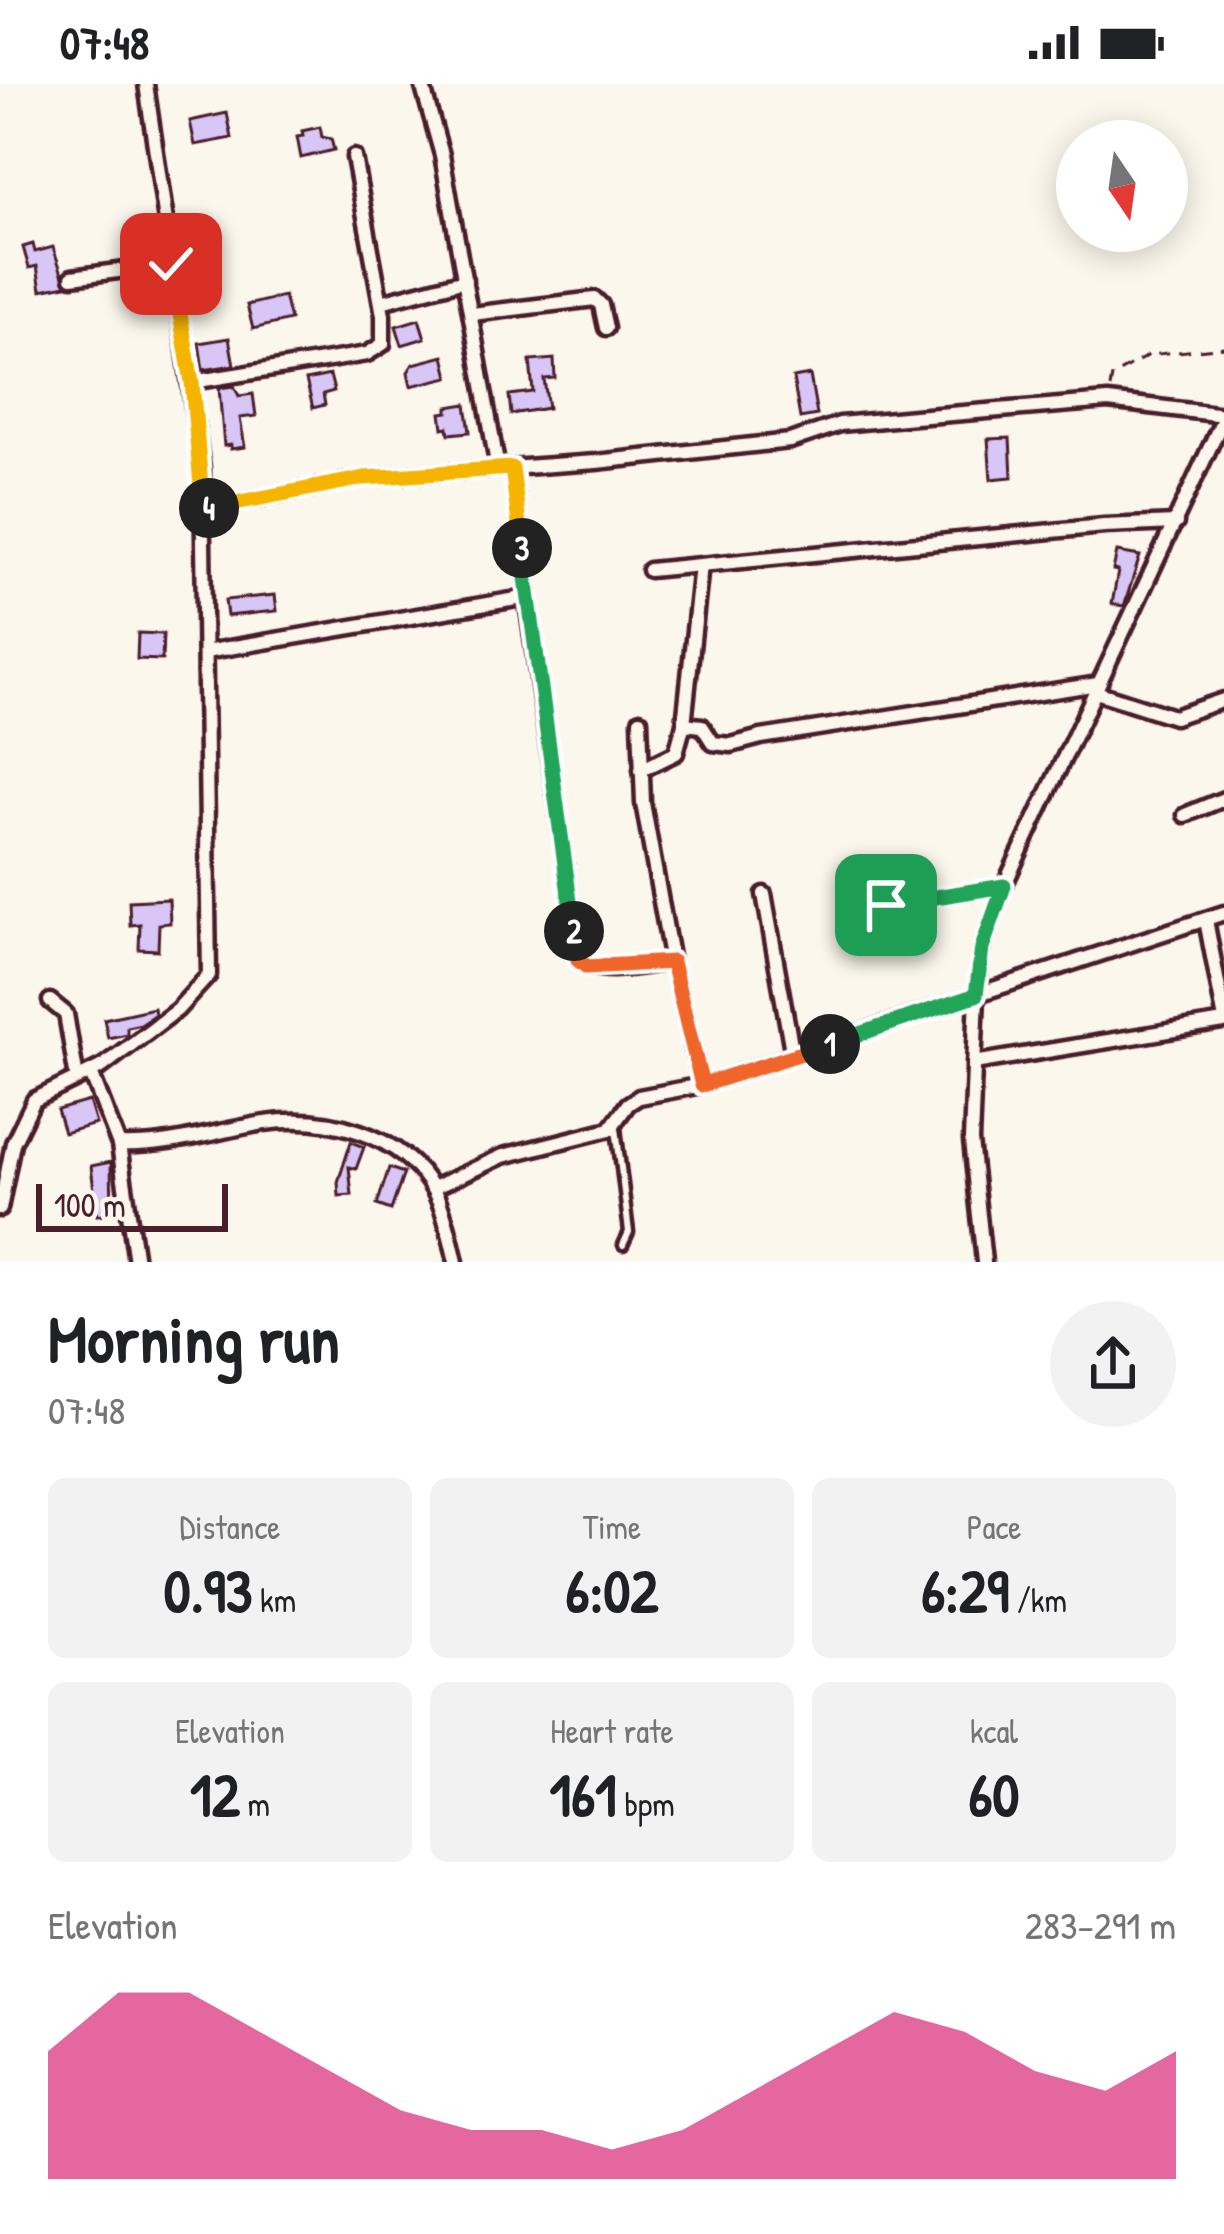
<!DOCTYPE html>
<html lang="en">
<head>
<meta charset="utf-8">
<style>
  body { margin:0; font-family:"Patrick Hand",sans-serif; background:#f2f2f2; color:#202124; height:100vh; display:flex; flex-direction:column; font-size:45px; white-space:nowrap }
  * { box-sizing:border-box; margin:0 }
  p { font-size:39px; color:#757577 }
  .icon { flex:none; width:66px; height:66px; fill:none; stroke:currentColor; stroke-width:2; stroke-linecap:round; stroke-linejoin:round }
  .map { position:relative; height:1178px; overflow:hidden }
  .panel { display:flex; flex-direction:column; background:#fff; flex:1 }
  .panel>* { flex:none }
  .needle { width:78px; rotate:167deg }
  .tools { position:absolute; left:1056px; top:36px; display:grid; gap:24px }
  .tools a { display:grid; place-items:center; width:132px; height:132px; border-radius:50%; background:#fff; box-shadow:0 6px 30px #0003; font-size:60px }
  .scale { position:absolute; left:36px; bottom:30px; width:192px; box-sizing:border-box; padding-left:12px; border:6px solid #4a1f2b; border-top:0; font-size:33px; line-height:42px; white-space:nowrap; color:#4a1f2b; -webkit-text-stroke:9px #fbf7ec; paint-order:stroke }
  .pin { position:absolute; display:grid; place-items:center; width:102px; height:102px; color:#fff; margin:-51px; border-radius:24px; box-shadow:0 6px 18px #0006 }
  .km { position:absolute; width:60px; height:60px; margin:-30px; border-radius:50%; background:#222; color:#fff; font-size:33px; line-height:60px; text-align:center }
  .round { display:grid; place-items:center; flex:none; width:126px; height:126px; border-radius:63px; background:#f2f2f2 }
  .summary { display:flex; align-items:center; justify-content:space-between; height:204px; padding:0 48px }
  h1 { font-size:66px; font-weight:700; line-height:90px }
  .figures { display:grid; grid-template-columns:repeat(3,1fr); gap:18px; height:204px; padding:12px 48px }
  .figures div { display:grid; align-content:center; border-radius:18px; background:#f2f2f2; text-align:center }
  .figures b { font-size:60px; font-weight:700 }
  .figures small { font-size:33px; font-weight:400 }
  .figures p { font-size:33px }
  .chart { height:336px; padding:24px 48px }
  .chart p { display:flex; justify-content:space-between }
  .chart svg { width:100%; height:216px; margin-top:12px; fill:#db2777; opacity:.7 }
  .status { display:flex; justify-content:space-between; align-items:center; height:84px; padding:0 60px; background:#fff; direction:ltr }
  .status svg { height:33px; fill:currentColor }
  .map>svg:first-child { display:block }
  .building { fill:#d8c6f7; stroke:#4a1f2b; stroke-width:3 }
  .lines { fill:none; stroke-linecap:round; stroke-linejoin:round }
  .lane-casing { stroke:#4a1f2b; stroke-width:15 }
  .street-casing { stroke:#4a1f2b; stroke-width:21 }
  .path { stroke:#4a1f2b; stroke-width:3; stroke-dasharray:12 9; stroke-linecap:butt }
  .lane { stroke:#fbf7ec; stroke-width:6 }
  .street { stroke:#fbf7ec; stroke-width:12 }
  .split-1-casing { stroke:#fff; stroke-width:24 }
  .split-2-casing { stroke:#fff; stroke-width:24 }
  .split-3-casing { stroke:#fff; stroke-width:24 }
  .split-4-casing { stroke:#fff; stroke-width:24 }
  .split-5-casing { stroke:#fff; stroke-width:24 }
  .split-1 { stroke:#22a559; stroke-width:15 }
  .split-2 { stroke:#f0652b; stroke-width:15 }
  .split-3 { stroke:#22a559; stroke-width:15 }
  .split-4 { stroke:#f5b400; stroke-width:15 }
  .split-5 { stroke:#f5b400; stroke-width:15 }
</style>
</head>
<body>
<div class="status"><b>07:48</b><svg viewBox="0 0 49 12"><path d="M0 12V9h3v3zM5 12V6h3v6zM10 12V3h3v9zM15 12V0h3v12zM26 1h20v11H26zM47 4h2v5h-2z"/></svg></div>
<div class="map">
<svg width="1224" height="1178" viewBox="0 0 1224 1178">
  <rect width="100%" height="100%" fill="#fbf7ec"/>
  <filter id="ink" filterUnits="userSpaceOnUse"><feTurbulence type="fractalNoise" baseFrequency=".00833" numOctaves="2"/><feDisplacementMap in="SourceGraphic" scale="24" xChannelSelector="R" yChannelSelector="G"/><feConvolveMatrix kernelMatrix="1 2 1 2 8 2 1 2 1" color-interpolation-filters="sRGB"/></filter>
  <g filter="url(#ink)">
    <g class="building">
      <polygon points="227,29 232,54 195,61 190,37"/>
      <polygon points="320,43 322,53 331,55 334,66 301,74 297,53 303,52 302,47"/>
      <polygon points="33,160 35,168 53,163 66,201 41,206 37,182 29,184 23,163"/>
      <polygon points="284,212 290,236 253,245 247,221"/>
      <polygon points="419,235 425,254 402,261 396,242"/>
      <polygon points="229,254 234,281 203,286 199,259"/>
      <polygon points="444,272 449,293 411,302 408,288 413,280"/>
      <polygon points="554,275 555,294 544,295 548,324 511,330 509,311 533,308 530,277"/>
      <polygon points="330,291 334,307 323,310 325,321 313,324 306,296"/>
      <polygon points="810,291 817,331 800,334 793,294"/>
      <polygon points="234,302 239,312 253,310 256,332 240,334 245,363 231,365 231,361 224,362 219,304"/>
      <polygon points="466,320 470,348 449,350 448,343 443,344 441,329 448,328 448,323"/>
      <polygon points="1010,354 1012,393 991,395 988,355"/>
      <polygon points="1117,468 1140,472 1124,522 1112,520 1118,487 1113,486"/>
      <polygon points="275,511 277,527 227,532 225,516"/>
      <polygon points="138,549 163,550 162,576 137,575"/>
      <polygon points="169,815 170,839 159,840 158,866 139,865 140,840 130,841 129,817"/>
      <polygon points="154,924 155,930 141,940 127,943 127,950 108,954 104,935"/>
      <polygon points="89,1017 96,1040 64,1049 57,1026"/>
      <polygon points="351,1058 364,1063 356,1085 349,1083 352,1111 339,1112 338,1098"/>
      <polygon points="111,1078 112,1129 97,1131 91,1082"/>
      <polygon points="389,1084 404,1089 391,1126 377,1121"/>
    </g>
    <g class="lines">
      <g class="lane-casing">
        <polyline id="lane" points="616,1044 629,1148 623,1161"/>
      </g>
      <g class="street-casing">
        <g id="street">
          <polyline points="422,0 442,71 498,385"/>
          <polyline points="72,193 171,180"/>
          <polyline points="381,218 465,196"/>
          <polyline points="472,230 595,215 601,221 606,244"/>
          <polyline points="192,298 367,270 383,260 383,231 354,73"/>
          <polyline points="203,425 364,394 596,378 790,357 840,340 915,333 1108,317 1224,331"/>
          <polyline points="649,486 1104,442 1176,439"/>
          <path d="M526,512L579,876C599,893 646,881 672,878"/>
          <polyline points="205,568 523,514 528,506 512,384"/>
          <polyline points="1096,608 1174,633 1224,616"/>
          <polyline points="640,636 643,719 672,878 702,1001"/>
          <polyline points="684,640 701,481"/>
          <polyline points="641,686 676,669 684,640 702,642 713,659 731,661 761,653 1098,600"/>
          <polyline points="1185,731 1224,715"/>
          <polyline points="764,810 793,972"/>
          <polyline points="887,821 1004,802"/>
          <polyline points="1206,836 1224,931"/>
          <polyline points="50,917 66,930 77,995"/>
          <polyline points="974,979 1224,938"/>
          <polyline points="91,989 119,1061 136,1178"/>
          <path d="M119,1061C170,1063 215,1047 265,1039C325,1030 402,1049 434,1107C445,1128 451,1156 456,1178"/>
          <polyline points="433,1104 503,1072 610,1045 628,1020 639,1013 702,1001 1224,829"/>
          <polyline points="0,1125 13,1059 34,1016 103,982 177,926 209,891 202,384 146,0"/>
          <polyline points="984,1178 971,1057 977,911 982,864 1004,802 1224,333"/>
        </g>
      </g>
      <polyline class="path" points="1110,304 1112,292 1149,271 1224,263"/>
      <use href="#lane" class="lane"/>
      <use href="#street" class="street"/>
    </g>
  </g>
  <g class="lines" filter="url(#ink)">
    <g class="split-1-casing">
      <polyline id="split-1" points="830,960 976,911 982,864 1004,802 886,821"/>
    </g>
    <g class="split-2-casing">
      <polyline id="split-2" points="574,847 578,876 587,883 672,878 702,1001 830,960"/>
    </g>
    <g class="split-3-casing">
      <polyline id="split-3" points="522,464 574,847"/>
    </g>
    <g class="split-4-casing">
      <polyline id="split-4" points="209,424 364,394 512,384 522,464"/>
    </g>
    <g class="split-5-casing">
      <polyline id="split-5" points="171,180 192,298 203,425 209,424"/>
    </g>
    <use href="#split-1" class="split-1"/>
    <use href="#split-2" class="split-2"/>
    <use href="#split-3" class="split-3"/>
    <use href="#split-4" class="split-4"/>
    <use href="#split-5" class="split-5"/>
  </g>
</svg>
<div class="tools">
<a><svg class="needle" viewBox="-14 -14 28 28"><path d="M0-13l5 13h-10z" fill="#e53935"/><path d="M0 13l5-13h-10z" fill="#757577"/></svg></a>
</div>
<div class="scale">100 m</div>
<div class="pin" style="left:886px;top:821px;background:#1e9e55"><svg class="icon" aria-label="arrive" viewBox="0 0 24 24"><path d="M6 21V4h12l-3 4 3 4H6"/></svg></div>
<div class="pin" style="left:171px;top:180px;background:#d93025"><svg class="icon" aria-label="check" viewBox="0 0 24 24"><path d="M5 12l5 5 9-10"/></svg></div>
<b class="km" style="left:830px;top:960px">1</b>
<b class="km" style="left:574px;top:847px">2</b>
<b class="km" style="left:522px;top:464px">3</b>
<b class="km" style="left:209px;top:424px">4</b>
</div>
<section class="panel">
<div class="summary"><div><h1>Morning run</h1><p>07:48</p></div><a class="round"><svg class="icon" aria-label="share" viewBox="0 0 24 24"><path d="M12 15V3M7 8l5-5 5 5M5 13v7h14v-7"/></svg></a></div>
<div class="figures">
<div><p>Distance</p><b>0.93<small> km</small></b></div>
<div><p>Time</p><b>6:02</b></div>
<div><p>Pace</p><b>6:29<small> /km</small></b></div>
</div>
<div class="figures">
<div><p>Elevation</p><b>12<small> m</small></b></div>
<div><p>Heart rate</p><b>161<small> bpm</small></b></div>
<div><p>kcal</p><b>60</b></div>
</div>
<div class="chart"><p><span>Elevation</span>283–291 m</p>
<svg viewBox="0 0 160 44" preserveAspectRatio="none"><path d="M0 44V18L10 6L20 6L30 14L40 22L50 30L60 34L70 34L80 38L90 34L100 26L110 18L120 10L130 14L140 22L150 26L160 18V44z"/></svg>
</div>
</section>
</body>
</html>
